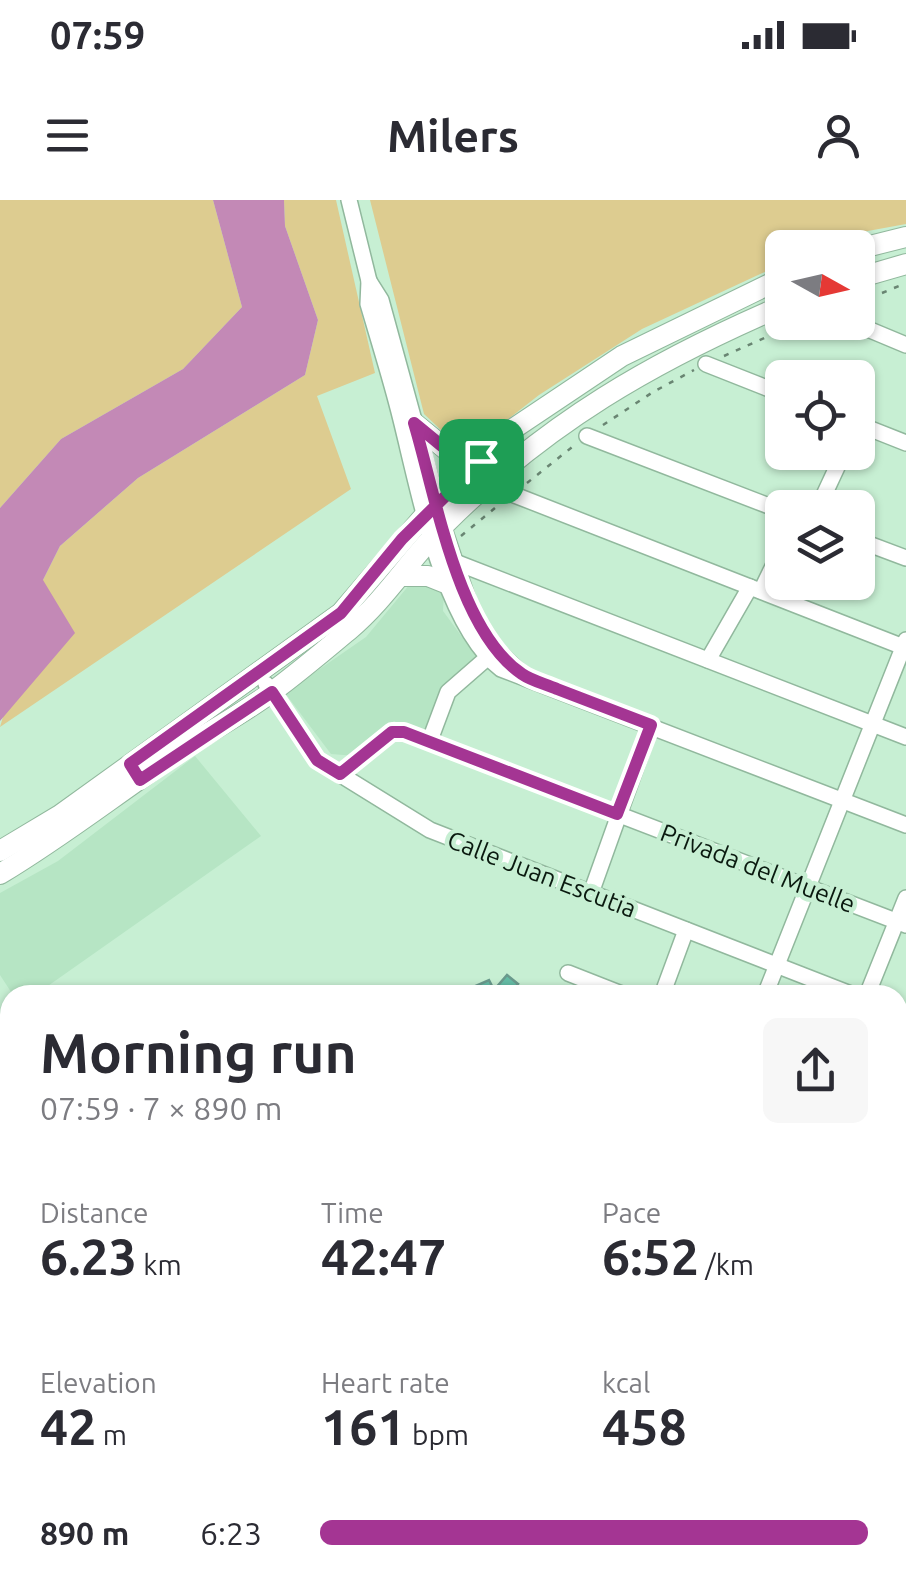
<!DOCTYPE html>
<html lang="en">
<head>
<meta charset="utf-8">
<style>
  body { margin:0; font-family:Ubuntu,sans-serif; background:#f7f7f7; color:#2b2b33; height:100vh; display:flex; flex-direction:column; font-size:38px; white-space:nowrap }
  * { box-sizing:border-box; margin:0 }
  p { font-size:32px; color:#7c7c81 }
  .icon { flex:none; width:55px; height:55px; fill:none; stroke:currentColor; stroke-width:2; stroke-linecap:round; stroke-linejoin:round }
  .map { position:relative; flex:1; overflow:hidden }
  .sheet { position:absolute; left:0px; top:785px; width:908px; height:605px; display:flex; flex-direction:column; background:#fff; border-radius:30px 30px 0 0; box-shadow:0 2px 8px #0004 }
  .sheet>* { flex:none }
  .needle { width:65px; rotate:98deg }
  .fabs { position:absolute; left:765px; top:30px; display:grid; gap:20px }
  .fabs a { display:grid; place-items:center; width:110px; height:110px; border-radius:15px; background:#fff; box-shadow:0 2px 8px #0004; font-size:50px }
  .pin { position:absolute; display:grid; place-items:center; width:85px; height:85px; color:#fff; margin:-42px; border-radius:20px; box-shadow:0 5px 15px #0006 }
  .round { display:grid; place-items:center; flex:none; width:105px; height:105px; border-radius:15px; background:#f7f7f7 }
  .summary { display:flex; align-items:center; justify-content:space-between; height:170px; padding:0 40px }
  h1 { font-size:55px; font-weight:700; line-height:75px }
  .figures { display:grid; grid-template-columns:repeat(3,1fr); gap:15px; height:170px; padding:10px 40px }
  .figures div { display:grid; align-content:center }
  .figures b { font-size:50px; font-weight:700 }
  .figures small { font-size:28px; font-weight:400 }
  .figures p { font-size:28px }
  ul { padding:0 40px; list-style:none; font-size:32px }
  li { display:grid; grid-template-columns:160px 120px 1fr; align-items:center; height:75px }
  li i { height:25px; border-radius:12px; background:#a43593 }
  .status { display:flex; justify-content:space-between; align-items:center; height:70px; padding:0 50px; background:#fff; direction:ltr }
  .status svg { height:28px; fill:currentColor }
  header { display:flex; justify-content:space-between; align-items:center; height:130px; padding:0 40px; background:#fff; font-size:45px; font-weight:700 }
  .map>svg:first-child { display:block }
  .built { fill:#b6e5c4 }
  .green { fill:#ddcc90 }
  .water { fill:#c389b6 }
  .building { fill:#65bda6; stroke:#6a9a8d; stroke-width:2.5 }
  .lines { fill:none; stroke-linecap:round; stroke-linejoin:round }
  .minor-casing { stroke:#91b89d; stroke-width:18 }
  .major-casing { stroke:#91b89d; stroke-width:22 }
  .path { stroke:#698572; stroke-width:2.5; stroke-dasharray:5 8; stroke-linecap:butt }
  .minor { stroke:#fff; stroke-width:15 }
  .major { stroke:#fff; stroke-width:20 }
  .route-casing { stroke:#fff; stroke-width:20 }
  .route { stroke:#a43593; stroke-width:12 }
  .labels { text-anchor:middle; dominant-baseline:central; stroke-width:9; stroke-linejoin:round; paint-order:stroke }
  .street-label { font-size:25px; fill:#0a190f; stroke:#c7efd3 }
</style>
</head>
<body>
<div class="status"><b>07:59</b><svg viewBox="0 0 49 12"><path d="M0 12V9h3v3zM5 12V6h3v6zM10 12V3h3v9zM15 12V0h3v12zM26 1h20v11H26zM47 4h2v5h-2z"/></svg></div>
<header><svg class="icon" aria-label="menu" viewBox="0 0 24 24"><path d="M4 6h16M4 12h16M4 18h16"/></svg>Milers<svg class="icon" aria-label="person" viewBox="0 0 24 24"><circle cx="12" cy="8" r="4"/><path d="M4 21q1-7 8-7t8 7"/></svg></header>
<div class="map">
<svg width="906" height="1390" viewBox="0 0 906 1390">
  <rect width="100%" height="100%" fill="#c7efd3"/>
  <g class="built">
    <polygon points="410,384 435,385 444,393 443,411 479,460 425,537 394,521 356,556 331,554 285,493 366,437"/>
    <polygon points="195,556 261,636 35,795 13,795 0,775 0,693 58,661"/>
  </g>
  <g class="green">
    <polygon points="0,0 213,0 242,107 183,169 61,239 0,308"/>
    <polygon points="284,0 336,0 375,173 317,196 351,289 0,527 43,380 60,346 138,278 305,175 318,120 285,26"/>
    <polygon points="370,0 906,0 906,24 846,35 818,47 782,48 782,64 642,129 539,195 483,239 463,240 442,231 424,214"/>
  </g>
  <polygon class="water" points="213,0 284,0 285,26 318,120 305,175 138,278 60,346 43,380 75,433 0,521 0,308 61,239 183,169 242,107"/>
  <g class="building">
    <polygon points="507,775 518,784 508,795 455,795 489,780 494,790"/>
    <polygon points="262,1380 336,1380 345,1390 254,1390"/>
  </g>
  <g class="lines">
    <g class="minor-casing">
      <g id="minor">
        <path d="M349,0L369,81L368,104C378,138 389,173 398,208C417,280 441,423 501,469L906,625"/>
        <polyline points="369,81 381,100 443,326 468,400 477,423 490,444 520,472"/>
        <polyline points="851,122 906,145"/>
        <polyline points="706,164 782,194"/>
        <polyline points="858,224 906,243"/>
        <polyline points="587,236 782,311"/>
        <polyline points="512,294 906,448"/>
        <polyline points="818,308 844,252"/>
        <polyline points="858,340 906,358"/>
        <polyline points="455,362 906,537"/>
        <polyline points="761,391 782,348"/>
        <polyline points="708,460 750,387"/>
        <polyline points="266,484 317,560 430,630 853,795"/>
        <polyline points="430,540 448,492 487,458"/>
        <polyline points="339,574 393,532 404,532 906,725"/>
        <polyline points="591,693 651,525"/>
        <polyline points="568,773 624,795"/>
        <polyline points="662,795 686,730"/>
        <polyline points="765,795 906,440"/>
        <polyline points="867,795 906,698"/>
        <polyline points="898,812 906,815"/>
        <polyline points="898,902 906,906"/>
        <polyline points="898,1005 906,1008"/>
        <polyline points="898,1132 906,1125"/>
        <polyline points="898,1170 906,1181"/>
        <polyline points="898,1305 906,1315"/>
        <polyline points="898,1363 906,1356"/>
        <polyline points="399,1380 401,1390"/>
        <polyline points="731,1380 739,1390"/>
        <polyline points="843,1380 852,1390"/>
        <polyline points="473,1390 485,1380"/>
        <polyline points="604,1390 616,1380"/>
        <polyline points="867,1390 878,1380"/>
      </g>
    </g>
    <g class="major-casing">
      <g id="major">
        <polyline points="858,49 906,37"/>
        <polyline points="858,78 906,64"/>
        <polyline points="414,223 448,251 481,261"/>
        <polyline points="400,376 428,376 448,384"/>
        <polyline points="0,651 60,615 341,413 437,301 513,229 622,156 782,78"/>
        <path d="M0,674C62,637 116,594 176,554C207,532 241,515 272,492C298,473 324,451 349,430C386,399 411,357 446,323C548,222 652,162 782,106"/>
      </g>
    </g>
    <g class="path">
      <polyline points="858,103 906,83"/>
      <polyline points="724,156 800,122"/>
      <polyline points="603,225 653,192 694,170"/>
      <polyline points="527,283 576,244"/>
      <polyline points="461,336 501,303"/>
      <polyline points="0,1056 10,1057"/>
      <polyline points="0,1104 10,1099"/>
    </g>
    <use href="#minor" class="minor"/>
    <use href="#major" class="major"/>
  </g>
  <g class="lines">
    <g class="route-casing">
      <path id="route" d="M481,261L402,339L341,413L130,564L140,580L272,492L317,560L340,574L392,532H404L617,614L651,525C620,513 589,501 557,489C546,484 532,481 522,474C457,430 436,296 414,223L448,251L481,261"/>
    </g>
    <use href="#route" class="route"/>
  </g>
  <g class="labels">
    <g class="street-label">
      <text transform="translate(758 668) rotate(21)">Privada del Muelle</text>
      <text transform="translate(542 674) rotate(21)">Calle Juan Escutia</text>
    </g>
  </g>
</svg>
<div class="fabs">
<a><svg class="needle" viewBox="-14 -14 28 28"><path d="M0-13l5 13h-10z" fill="#e53935"/><path d="M0 13l5-13h-10z" fill="#7c7c81"/></svg></a>
<a><svg class="icon" aria-label="locate" viewBox="0 0 24 24"><circle cx="12" cy="12" r="6"/><path d="M12 2v4M12 18v4M2 12h4M18 12h4"/></svg></a>
<a><svg class="icon" aria-label="layers" viewBox="0 0 24 24"><path d="M12 4l9 5-9 5-9-5zM3 14l9 5 9-5"/></svg></a>
</div>
<div class="pin" style="left:481px;top:261px;background:#1e9e55"><svg class="icon" aria-label="arrive" viewBox="0 0 24 24"><path d="M6 21V4h12l-3 4 3 4H6"/></svg></div>
<section class="sheet">
<div class="summary"><div><h1>Morning run</h1><p>07:59 · 7 × 890 m</p></div><a class="round"><svg class="icon" aria-label="share" viewBox="0 0 24 24"><path d="M12 15V3M7 8l5-5 5 5M5 13v7h14v-7"/></svg></a></div>
<div class="figures">
<div><p>Distance</p><b>6.23<small> km</small></b></div>
<div><p>Time</p><b>42:47</b></div>
<div><p>Pace</p><b>6:52<small> /km</small></b></div>
</div>
<div class="figures">
<div><p>Elevation</p><b>42<small> m</small></b></div>
<div><p>Heart rate</p><b>161<small> bpm</small></b></div>
<div><p>kcal</p><b>458</b></div>
</div>
<ul>
<li><b>890 m</b>6:23<i style="width:100%"></i></li>
</ul>
</section>
</div>
</body>
</html>
